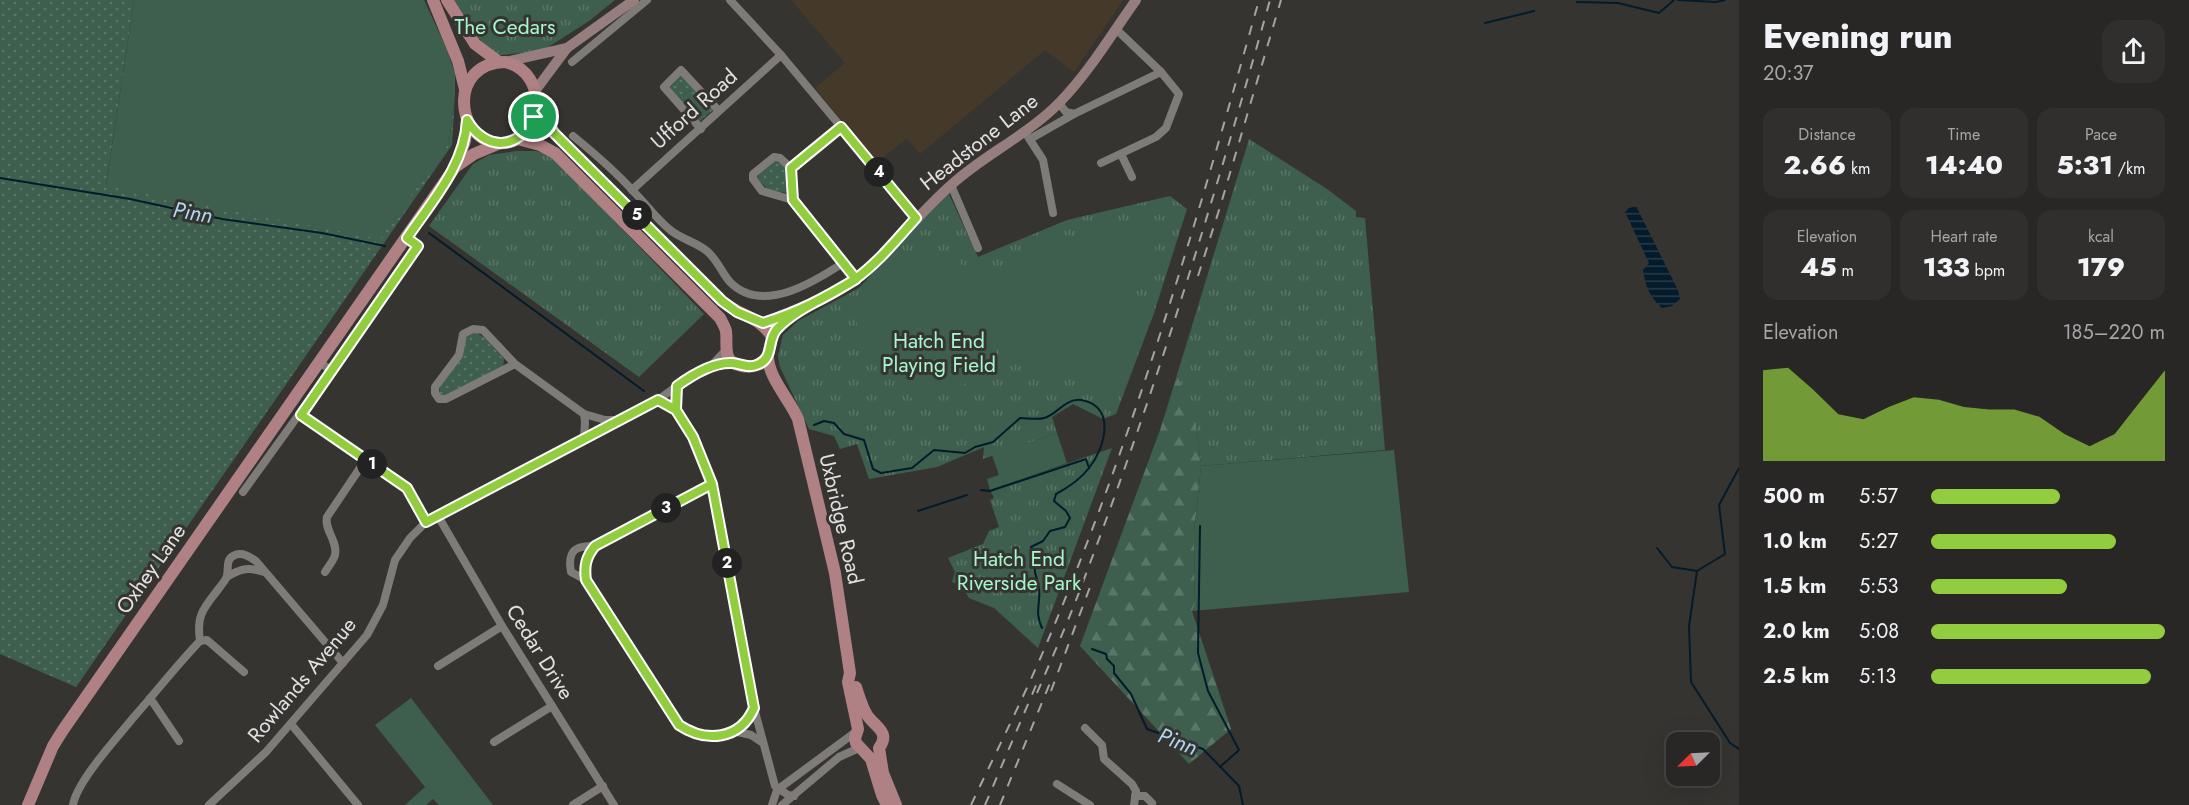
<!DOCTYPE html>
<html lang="en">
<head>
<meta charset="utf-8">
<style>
  body { margin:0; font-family:Jost,sans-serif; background:#302f2d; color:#f1f3f6; height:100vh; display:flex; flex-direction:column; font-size:22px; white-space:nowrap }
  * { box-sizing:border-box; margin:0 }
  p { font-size:20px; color:#a5a5a7 }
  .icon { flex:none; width:33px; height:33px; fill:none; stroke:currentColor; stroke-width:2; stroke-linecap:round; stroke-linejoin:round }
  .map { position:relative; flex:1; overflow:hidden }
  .side { display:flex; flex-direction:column; background:#282725; width:450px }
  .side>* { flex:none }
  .needle { width:39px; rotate:246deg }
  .controls { position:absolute; left:1666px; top:732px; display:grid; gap:12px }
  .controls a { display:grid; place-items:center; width:54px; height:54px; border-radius:12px; background:#282725; box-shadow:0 6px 24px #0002,0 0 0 2px #444442; font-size:30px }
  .pin { position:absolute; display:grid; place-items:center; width:51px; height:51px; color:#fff; margin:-26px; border:3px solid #fff; border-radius:50%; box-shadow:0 2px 6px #0007 }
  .km { position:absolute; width:30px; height:30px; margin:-15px; border-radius:50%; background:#222; color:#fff; font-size:16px; line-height:30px; text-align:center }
  .round { display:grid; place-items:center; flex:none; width:63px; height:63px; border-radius:18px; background:#302f2d }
  .headline { display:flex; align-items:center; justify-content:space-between; height:102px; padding:0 24px }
  h1 { font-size:33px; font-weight:800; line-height:45px }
  .stats { display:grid; grid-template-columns:repeat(3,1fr); gap:9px; height:102px; padding:6px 24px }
  .stats div { display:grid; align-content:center; border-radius:15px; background:#302f2d; text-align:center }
  .stats b { font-size:26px; font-weight:800 }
  .stats small { font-size:16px; font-weight:400 }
  .stats p { font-size:16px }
  .chart { height:168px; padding:12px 24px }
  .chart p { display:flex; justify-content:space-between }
  .chart svg { width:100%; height:108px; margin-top:6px; fill:#92cd3f; opacity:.7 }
  ul { padding:0 24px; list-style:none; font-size:20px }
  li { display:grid; grid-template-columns:96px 72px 1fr; align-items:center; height:45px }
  li i { height:15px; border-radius:8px; background:#92cd3f }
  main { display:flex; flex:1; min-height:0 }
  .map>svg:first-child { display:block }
  .education { fill:#453a2a }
  .grass { fill:url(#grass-dots) }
  .forest { fill:url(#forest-firs) }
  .park { fill:url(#park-tufts) }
  .garden { fill:#3e5f4d }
  .water { fill:url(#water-rules) }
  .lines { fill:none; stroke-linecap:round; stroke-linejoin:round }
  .stream { stroke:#031b2a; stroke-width:2 }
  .street { stroke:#7e7b78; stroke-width:8 }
  .secondary { stroke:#967e7e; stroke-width:10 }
  .primary { stroke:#af8184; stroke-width:12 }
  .rail { stroke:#a6a4a3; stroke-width:2; stroke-dasharray:10 10; stroke-linecap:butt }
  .route-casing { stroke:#fff; stroke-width:12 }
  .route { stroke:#92cd3f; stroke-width:8 }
  .labels { text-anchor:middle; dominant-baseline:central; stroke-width:6; stroke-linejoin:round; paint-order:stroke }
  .park-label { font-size:21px; fill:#a5f8cc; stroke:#363431 }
  .street-label { font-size:21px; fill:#e3e1e0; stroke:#363431 }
  .water-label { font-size:22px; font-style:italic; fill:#aed8f6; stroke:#363431 }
</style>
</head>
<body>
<main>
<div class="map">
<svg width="1739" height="805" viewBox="0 0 1739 805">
  <defs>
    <pattern id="grass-dots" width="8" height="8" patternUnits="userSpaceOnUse" patternTransform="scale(1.5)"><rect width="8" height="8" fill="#3e5f4d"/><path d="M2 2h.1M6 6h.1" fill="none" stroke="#5a7666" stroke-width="1.8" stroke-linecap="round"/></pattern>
    <pattern id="forest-firs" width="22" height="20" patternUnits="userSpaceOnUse" patternTransform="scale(1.5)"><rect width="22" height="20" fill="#3e5f4d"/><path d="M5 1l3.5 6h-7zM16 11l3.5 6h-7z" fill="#5a7666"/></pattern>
    <pattern id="park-tufts" width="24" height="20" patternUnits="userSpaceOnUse" patternTransform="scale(1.5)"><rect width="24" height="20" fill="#3e5f4d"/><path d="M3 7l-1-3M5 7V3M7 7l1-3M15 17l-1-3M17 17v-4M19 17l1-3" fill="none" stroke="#5a7666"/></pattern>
    <pattern id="water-rules" width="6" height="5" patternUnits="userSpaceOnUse" patternTransform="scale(1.5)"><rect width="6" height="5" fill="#031b2a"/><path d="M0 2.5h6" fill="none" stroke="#283c49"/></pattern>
  </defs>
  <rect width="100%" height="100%" fill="#363431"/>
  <polygon class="education" points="791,0 1123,0 1074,72 1045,50 920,154 907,138 876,163 815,88 845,63"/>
  <g class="grass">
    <polygon points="0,0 134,0 106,185 449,143 455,94 452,145 76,687 0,654"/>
    <polygon points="682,75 713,110 699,122 669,88"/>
    <polygon points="773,161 780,163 786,169 788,193 768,190 757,178 760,172"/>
    <path d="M472,331L484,337L504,359L503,367L445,396L439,395C439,374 463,364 464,339Z"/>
  </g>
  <polygon class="forest" points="1183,356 1196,423 1201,466 1194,533 1195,605 1192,611 1231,729 1189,764 1080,646 1160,430"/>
  <g class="park">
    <polygon points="454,0 615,0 589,21 542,51 491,56"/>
    <polygon points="1249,139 1327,189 1356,211 1356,217 1365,218 1385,450 1201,466 1196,423 1177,375"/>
    <polygon points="516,151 536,151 551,155 704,314 639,377 429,226 473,164 489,155"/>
    <polygon points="948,192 978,257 1067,220 1170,196 1187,209 1154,313 1116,414 1103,419 1073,404 1052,417 1057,433 983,459 984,447 937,467 869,479 857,444 840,449 834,436 809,429 780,367 778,356 783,335 798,321 859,288"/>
    <polygon points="1112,448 1038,648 994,608 969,598 962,586 952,582 955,572 948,558 983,544 989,531 999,527 990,500 994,498 990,490"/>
  </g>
  <g class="garden">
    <polygon points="134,0 424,0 447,49 455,74 455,94 449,143 380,239 106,186"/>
    <path d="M1146,217L1163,273L1125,285L1131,303L1154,313L1119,397L1075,378H1059L1039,372L1022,360L1004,366L986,312L984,327L1001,369L914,404L903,376C887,371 876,362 867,348C832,297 888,233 946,255C958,259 966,269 974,278V275L1035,255L1036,258L1042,255L1040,248Z"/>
    <polygon points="1057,433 1067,463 990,490 987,479 999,475 992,455"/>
    <polygon points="1394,450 1409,592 1192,611 1195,605 1194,533 1201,466"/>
    <polygon points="411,698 493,805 439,805 433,799 426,805 405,805 425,787 375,725"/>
  </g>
  <path class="water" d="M1636,206L1678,290L1680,299L1672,306L1662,308C1650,298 1645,285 1643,270L1649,263L1625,212L1629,208Z"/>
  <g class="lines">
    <g class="stream">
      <polyline points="1678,0 1716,2 1725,0"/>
      <polyline points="1577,2 1618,3 1659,13 1674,0"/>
      <polyline points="1485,23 1534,11"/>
      <polyline points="0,178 130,199 222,219 322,233 385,246"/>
      <polyline points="429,233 644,391"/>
      <path d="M814,425L824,421L834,423L844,434L864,440L873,469L881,473L912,468L934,450L965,453L975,447L993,442L1020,418C1027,418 1037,420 1044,418C1057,415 1065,398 1081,400C1117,406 1105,448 1089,468C1080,480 1069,487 1056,494L1054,501L1066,511L1070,518L1065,527L1050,531L1043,541L1031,547L1037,559C1032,577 1037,572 1039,588C1041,604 1034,611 1042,628"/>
      <polyline points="1739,468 1719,505 1725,554 1697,571 1689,626 1691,682 1730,743 1739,749"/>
      <polyline points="981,490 990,491 1086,459 1089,468"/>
      <polyline points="918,511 967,495"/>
      <polyline points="1200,526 1198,653 1208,691 1239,750 1220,767"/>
      <polyline points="1657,548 1672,567 1697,571"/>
      <polyline points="1092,649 1106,654 1107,659 1114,666 1114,673 1131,694 1147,729 1203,749 1239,786 1243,805"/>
    </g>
    <g class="street">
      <polyline points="730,0 781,55 917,218"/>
      <polyline points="572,62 647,0"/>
      <polyline points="1059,103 1066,112 1074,114 1161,72"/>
      <polyline points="841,127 791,168 793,200 856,279"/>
      <polyline points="701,129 664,87 681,70 718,110"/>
      <polyline points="1025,132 1043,160 1053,213"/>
      <path d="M573,136C594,153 616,172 634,192C646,204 656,218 669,229C680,239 697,242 708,252C718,261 722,273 730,282C762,315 814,282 843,263"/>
      <polyline points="1030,139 1074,114"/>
      <polyline points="1121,154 1132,177"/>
      <polyline points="1101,163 1156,137 1166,128 1179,94 1161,72 1117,30"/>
      <polyline points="791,168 780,158 774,157 753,174 753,179 762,191 793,200"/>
      <polyline points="951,185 978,248"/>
      <polyline points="632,190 781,55"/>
      <polyline points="515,364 483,330 473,329 463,334 459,355 435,387 435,393 439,399 446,399 515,364 584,414 605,420 617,420"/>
      <polyline points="711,366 733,363"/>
      <polyline points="331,370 418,246 407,238"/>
      <polyline points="658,400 676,410 677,385"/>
      <polyline points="676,410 693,437 712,484 754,708 775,786 788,795 794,796"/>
      <polyline points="584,414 585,422 584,439"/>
      <polyline points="301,415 407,488 426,522"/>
      <path d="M712,484L595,546C586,557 584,566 586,580L679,725C706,743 740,740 754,708"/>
      <polyline points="243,492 331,370 319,362"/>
      <polyline points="438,516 502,626 614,805"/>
      <path d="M325,572C328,567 334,560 335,555C338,541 324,530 327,517L366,459"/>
      <path d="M227,577C241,568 249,567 264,572"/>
      <path d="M586,580L571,572C567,551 575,545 595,546"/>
      <polyline points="200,641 207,640 244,672"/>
      <polyline points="438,666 502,626"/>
      <polyline points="150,698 179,741"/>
      <polyline points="291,724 358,805"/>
      <polyline points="1085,728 1102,745 1104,759 1132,784 1136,791 1134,805"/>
      <polyline points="733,731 751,735 763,743"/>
      <polyline points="494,742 552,706"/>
      <polyline points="1057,784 1090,805"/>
      <polyline points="1135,796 1145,796 1152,803"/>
      <path d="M73,805C77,781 117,738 133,718C156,692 176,666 200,641C196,614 204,608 220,587C222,584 227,579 227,575C229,568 225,559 235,555C243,552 250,557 256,561L343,663"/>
      <polyline points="209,805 266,752 367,635 383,605 395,560 410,538 426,522 658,400 688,378 711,366 725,351"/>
      <polyline points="573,805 603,786"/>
      <polyline points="772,805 777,790 857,731"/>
      <polyline points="782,805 839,757 859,748"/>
    </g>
    <g class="secondary">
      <polyline points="505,62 567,48"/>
      <polyline points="535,91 567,48 634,0"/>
      <path d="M763,323C796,313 829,300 857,278C891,251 918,214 951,185C985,154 1028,135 1060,102C1090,71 1111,35 1136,0"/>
      <polyline points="772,337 774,332 792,315"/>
    </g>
    <g class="primary">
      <polyline points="433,0 458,61 465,89"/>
      <polyline points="447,0 475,44 499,62"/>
      <path d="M505,62C553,73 542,147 498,143C454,139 449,63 505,62Z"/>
      <path d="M536,104L554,133L722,301C739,316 761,317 772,337C771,343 769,349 768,355C767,376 790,400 798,419L835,573L850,673L848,682L858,729L855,738L856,743L871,759L882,795L887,805"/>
      <path d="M518,139L540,145L555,153L720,318C722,322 725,327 726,331C728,346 721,362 742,366C753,368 760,365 768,357"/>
      <polyline points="455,167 474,154 500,143"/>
      <path d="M856,687C859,696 862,707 867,715C875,727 891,732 879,748L883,773L896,805"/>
      <polyline points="28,805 53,746 63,730 455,167 465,141 467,120"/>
    </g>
    <g class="rail">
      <polyline points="1198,276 1220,207 1281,0"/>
      <polyline points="1051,691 1090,587"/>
      <path d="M1037,693C1054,653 1072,613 1087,571C1158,384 1216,193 1270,0"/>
      <path d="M971,805C996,752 1023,699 1046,645C1134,437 1198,218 1259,0"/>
      <polyline points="985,805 1037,683"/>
      <polyline points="1000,805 1050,683"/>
    </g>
  </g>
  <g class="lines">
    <g class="route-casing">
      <path id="route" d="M534,117C519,151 485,151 467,120C465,165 432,201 407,238L418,246L301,415L407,488L426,522L658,400L676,410L693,437L712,484L754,708C740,740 706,743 679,725L586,580C584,566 586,557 595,546L712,484L693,437L676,410L677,386C692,375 713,362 732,363C742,364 749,369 759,364C774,357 767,340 777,329C798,307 829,297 854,280C878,263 897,239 916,218L841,127L791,168L793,200L856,279C823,299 800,311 763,323L737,312L722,301L554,133L536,104L534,117"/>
    </g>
    <use href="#route" class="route"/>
  </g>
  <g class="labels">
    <g class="park-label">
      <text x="505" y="27">The Cedars</text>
      <text x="939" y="341">Hatch End<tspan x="939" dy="24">Playing Field</tspan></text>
      <text x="1019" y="559">Hatch End<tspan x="1019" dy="24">Riverside Park</tspan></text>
    </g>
    <g class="street-label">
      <text transform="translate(694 109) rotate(-42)">Ufford Road</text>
      <text transform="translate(979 142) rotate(-38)">Headstone Lane</text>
      <text transform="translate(841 519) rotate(77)">Uxbridge Road</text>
      <text transform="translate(151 569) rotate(-55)">Oxhey Lane</text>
      <text transform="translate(540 652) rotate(58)">Cedar Drive</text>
      <text transform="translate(302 680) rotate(-50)">Rowlands Avenue</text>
    </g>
    <g class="water-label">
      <text transform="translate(193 212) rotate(10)">Pinn</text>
      <text transform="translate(1178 741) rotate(21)">Pinn</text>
    </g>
  </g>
</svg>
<div class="controls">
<a><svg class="needle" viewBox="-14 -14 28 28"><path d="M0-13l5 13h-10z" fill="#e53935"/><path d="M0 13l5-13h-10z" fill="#a5a5a7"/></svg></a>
</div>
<div class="pin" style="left:534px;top:117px;background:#1e9e55"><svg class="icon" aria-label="arrive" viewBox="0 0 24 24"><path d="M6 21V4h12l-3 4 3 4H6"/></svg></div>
<b class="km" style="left:372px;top:464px">1</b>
<b class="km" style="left:727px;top:563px">2</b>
<b class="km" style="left:666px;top:508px">3</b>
<b class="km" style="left:879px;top:172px">4</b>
<b class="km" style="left:637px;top:215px">5</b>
</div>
<section class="side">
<div class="headline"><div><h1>Evening run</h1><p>20:37</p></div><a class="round"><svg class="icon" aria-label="share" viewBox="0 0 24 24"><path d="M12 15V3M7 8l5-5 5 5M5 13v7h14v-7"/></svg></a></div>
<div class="stats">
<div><p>Distance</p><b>2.66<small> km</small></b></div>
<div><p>Time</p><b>14:40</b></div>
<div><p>Pace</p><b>5:31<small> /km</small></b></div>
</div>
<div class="stats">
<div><p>Elevation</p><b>45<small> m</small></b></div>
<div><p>Heart rate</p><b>133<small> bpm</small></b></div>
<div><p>kcal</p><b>179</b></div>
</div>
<div class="chart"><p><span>Elevation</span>185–220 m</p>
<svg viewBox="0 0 160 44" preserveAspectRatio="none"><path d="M0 44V7L10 6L20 15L30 25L40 27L50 22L60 18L70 19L80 22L90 23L100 23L110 26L120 33L130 38L140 33L150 20L160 7V44z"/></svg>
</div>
<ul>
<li><b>500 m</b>5:57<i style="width:55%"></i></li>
<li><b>1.0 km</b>5:27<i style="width:79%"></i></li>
<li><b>1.5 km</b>5:53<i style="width:58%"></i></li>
<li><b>2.0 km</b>5:08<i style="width:100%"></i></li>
<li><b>2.5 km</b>5:13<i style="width:94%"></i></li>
</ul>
</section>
</main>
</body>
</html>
